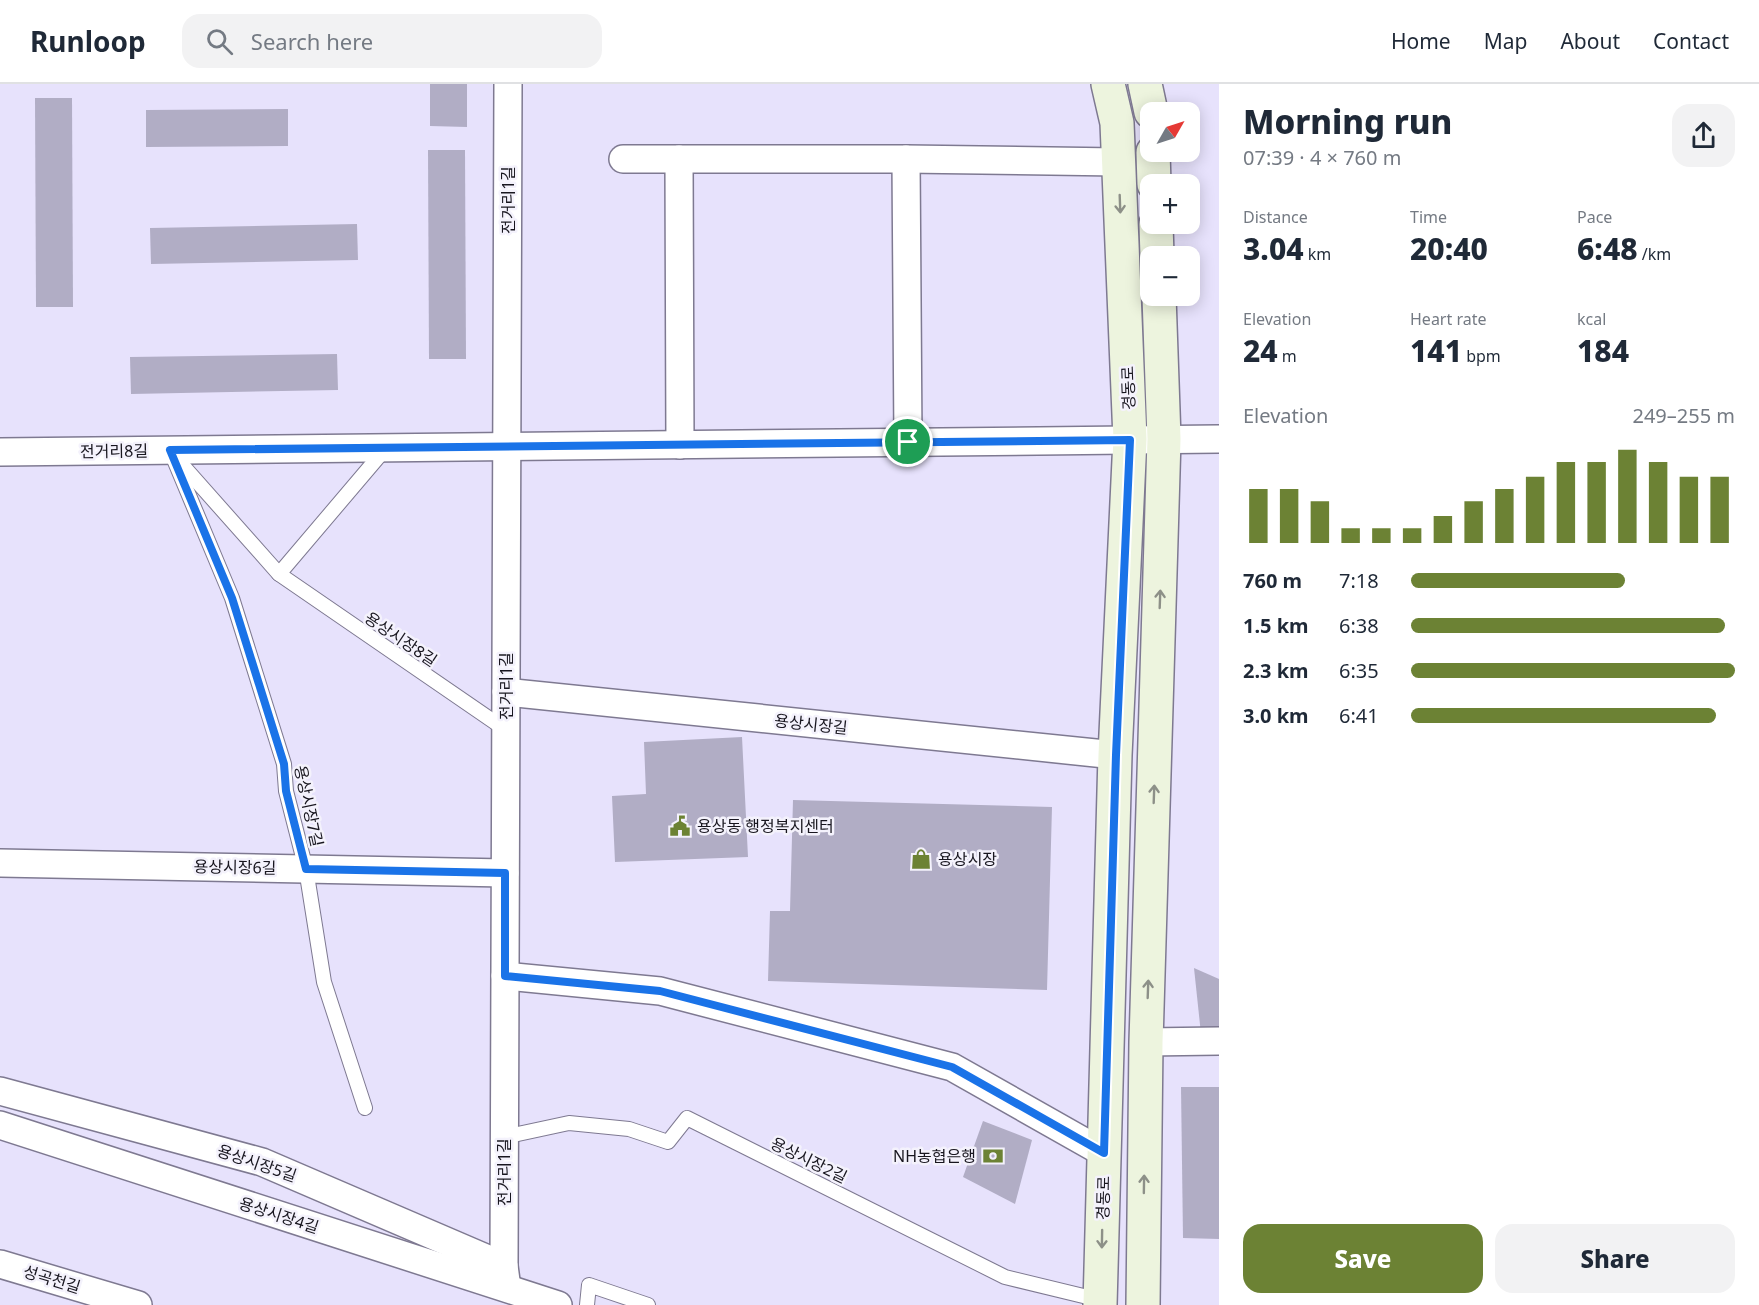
<!DOCTYPE html>
<html lang="en">
<head>
<meta charset="utf-8">
<style>
  body { margin:0; font-family:"Noto Sans","Noto Sans KR",sans-serif; background:#f2f2f3; color:#1f2937; height:100vh; display:flex; flex-direction:column; font-size:22px; white-space:nowrap }
  * { box-sizing:border-box; margin:0 }
  p { font-size:20px; color:#747a83 }
  .icon { flex:none; width:33px; height:33px; fill:none; stroke:currentColor; stroke-width:2; stroke-linecap:round; stroke-linejoin:round }
  .map { position:relative; flex:1; overflow:hidden }
  .side { display:flex; flex-direction:column; background:#fff; width:540px }
  .side>* { flex:none }
  .needle { width:39px; rotate:51deg }
  .controls { position:absolute; left:1140px; top:18px; display:grid; gap:12px }
  .controls a { display:grid; place-items:center; width:60px; height:60px; border-radius:12px; background:#fff; box-shadow:0 3px 15px #0003; font-size:30px }
  .pin { position:absolute; display:grid; place-items:center; width:51px; height:51px; color:#fff; margin:-26px; border:3px solid #fff; border-radius:50%; box-shadow:0 2px 6px #0007 }
  .round { display:grid; place-items:center; flex:none; width:63px; height:63px; border-radius:18px; background:#f2f2f3 }
  .head { display:flex; align-items:center; justify-content:space-between; height:102px; padding:0 24px }
  h1 { font-size:33px; font-weight:800; line-height:45px }
  .figures { display:grid; grid-template-columns:repeat(3,1fr); gap:9px; height:102px; padding:6px 24px }
  .figures div { display:grid; align-content:center }
  .figures b { font-size:30px; font-weight:800 }
  .figures small { font-size:16px; font-weight:400 }
  .figures p { font-size:16px }
  .chart { height:168px; padding:12px 24px }
  .chart p { display:flex; justify-content:space-between }
  .chart svg { width:100%; height:108px; margin-top:6px; stroke:#6c8234; stroke-width:6 }
  .button { display:flex; gap:12px; margin-top:auto; padding:12px 24px }
  .button a { flex:1; height:69px; border-radius:18px; background:#6c8234; color:#fff; font-size:24px; font-weight:800; line-height:69px; text-align:center }
  .button a+a { background:#f2f2f3; color:#1f2937 }
  ul { padding:0 24px; list-style:none; font-size:20px }
  li { display:grid; grid-template-columns:96px 72px 1fr; align-items:center; height:45px }
  li i { height:15px; border-radius:8px; background:#6c8234 }
  header { display:flex; align-items:center; gap:36px; box-sizing:border-box; height:84px; padding:0 30px; background:#fff; border-bottom:2px solid #e0e1e3 }
  header strong { font-size:28px }
  nav { display:flex; gap:33px; margin-inline-start:auto; font-size:21px }
  .search { width:420px; height:54px; background:#f2f2f3; display:flex; align-items:center; gap:15px; box-sizing:border-box; padding:0 21px; border-radius:18px; color:#747a83; font-size:22px }
  main { display:flex; flex:1; min-height:0 }
  .map>svg:first-child { display:block }
  .building { fill:#b1adc5 }
  .lines { fill:none; stroke-linecap:round; stroke-linejoin:round }
  .lane-casing { stroke:#7e7991; stroke-width:16 }
  .street-casing { stroke:#7e7991; stroke-width:30 }
  .secondary-casing { stroke:#7e7991; stroke-width:36 }
  .lane { stroke:#fff; stroke-width:14 }
  .street { stroke:#fff; stroke-width:27 }
  .secondary { stroke:#edf4de; stroke-width:33 }
  .oneway { stroke:#8d9088 }
  .route-casing { stroke:#fff; stroke-width:12 }
  .route { stroke:#1a73e8; stroke-width:8 }
  .labels { text-anchor:middle; dominant-baseline:central; stroke-width:5; stroke-linejoin:round; paint-order:stroke }
  .street-label { font-size:16px; fill:#18161f; stroke:#f4f2fc }
  .poi-label { font-size:16px; fill:#18161f; stroke:#f4f2fc; text-anchor:start }
</style>
</head>
<body>
<header>
<strong>Runloop</strong>
<div class="search"><svg class="icon" aria-label="search" viewBox="0 0 24 24"><circle cx="10" cy="10" r="6"/><path d="M15 15l6 6"/></svg>Search here</div>
<nav><a>Home</a><a>Map</a><a>About</a><a>Contact</a></nav>
</header>
<main>
<div class="map">
<svg width="1219" height="1221" viewBox="0 0 1219 1221">
  <rect width="100%" height="100%" fill="#e7e2fc"/>
  <g class="building">
    <polygon points="430,0 467,0 467,43 430,42"/>
    <polygon points="35,14 72,14 73,223 36,223"/>
    <polygon points="288,25 288,62 146,63 146,26"/>
    <polygon points="428,66 465,66 466,275 429,275"/>
    <polygon points="357,140 358,176 151,180 150,144"/>
    <polygon points="337,270 338,306 131,310 130,273"/>
    <polygon points="742,653 748,773 615,778 612,712 646,710 644,658"/>
    <polygon points="793,716 1052,723 1047,906 768,897 770,827 790,827"/>
    <polygon points="1194,884 1219,895 1219,951 1201,950"/>
    <polygon points="1181,1003 1219,1003 1219,1155 1183,1154"/>
    <polygon points="983,1037 1032,1056 1015,1120 963,1093"/>
  </g>
  <g class="lines">
    <g class="lane-casing">
      <g id="lane">
        <polyline points="170,366 232,514 284,680 286,707 306,785 324,898 365,1024"/>
        <polyline points="177,375 279,490 506,646"/>
        <polyline points="279,490 386,364"/>
        <polyline points="504,1053 569,1039 629,1045 668,1058 687,1034 1005,1193 1100,1216"/>
        <polyline points="587,1221 589,1201 648,1221"/>
      </g>
    </g>
    <g class="street-casing">
      <g id="street">
        <polyline points="623,75 679,75"/>
        <polyline points="906,75 1118,78"/>
        <polyline points="680,361 679,75 906,75 908,358"/>
        <polyline points="0,368 1219,355"/>
        <polyline points="506,608 1115,671"/>
        <polyline points="0,779 505,789"/>
        <polyline points="505,892 660,907 952,983 1104,1069"/>
        <polyline points="1146,958 1219,957"/>
        <polyline points="0,1007 262,1078 504,1182"/>
        <polyline points="0,1041 558,1221"/>
        <polyline points="0,1180 138,1221"/>
        <polyline points="507,1204 504,1182 508,0"/>
      </g>
    </g>
    <g class="secondary-casing">
      <g id="secondary">
        <polyline points="1145,0 1151,28"/>
        <polyline points="1153,68 1154,100"/>
        <polyline points="1156,140 1157,172"/>
        <polyline points="1100,1221 1115,671 1130,355 1117,39 1108,0"/>
        <polyline points="1143,1221 1146,958 1164,355 1159,212"/>
      </g>
    </g>
    <use href="#lane" class="lane"/>
    <use href="#street" class="street"/>
    <use href="#secondary" class="secondary"/>
  </g>
  <defs><path id="oneway-shaft" d="M-6 0H5M1.5-3L5.5 0L1.5 3" fill="none" stroke-width="1.6" stroke-linecap="round" stroke-linejoin="round" transform="scale(1.5)"/></defs>
  <g class="oneway">
    <use href="#oneway-shaft" transform="translate(1120 120) rotate(88)"/>
    <use href="#oneway-shaft" transform="translate(1160 515) rotate(-88)"/>
    <use href="#oneway-shaft" transform="translate(1154 710) rotate(-88)"/>
    <use href="#oneway-shaft" transform="translate(1148 905) rotate(-88)"/>
    <use href="#oneway-shaft" transform="translate(1144 1100) rotate(-89)"/>
    <use href="#oneway-shaft" transform="translate(1102 1155) rotate(91)"/>
  </g>
  <g class="lines">
    <g class="route-casing">
      <polygon id="route" points="1130,356 1116,671 1104,1069 952,983 660,907 505,892 505,789 306,785 286,707 284,680 232,514 170,366"/>
    </g>
    <use href="#route" class="route"/>
  </g>
  <defs>
    <g id="civic-bare" transform="scale(1.62)"><path d="M-.6-6.5H3V-4.5H.6V-3L4-1V1h2V6H-6V1h2V-1L-.6-3ZM-1.2 2.5V6h2.4V2.5Z" fill="#6c8234" stroke="#f4f2fc" stroke-width="2.5" paint-order="stroke"/></g>
    <g id="shop-bare" transform="scale(1.62)"><path d="M-5-2.5h2.3a2.7 3.5 0 0 1 5.4 0H5L5.5 6h-11ZM-1.5-2.5h3a1.5 2.3 0 0 0-3 0Z" fill="#6c8234" stroke="#f4f2fc" stroke-width="2.5" paint-order="stroke"/></g>
    <g id="bank-bare" transform="scale(1.62)"><path d="M-6-4H6V4H-6ZM0-2.3a2.3 2.3 0 1 0 0 4.6a2.3 2.3 0 1 0 0-4.6Z" fill="#6c8234" stroke="#f4f2fc" stroke-width="2.5" paint-order="stroke"/></g>
  </defs>
  <g fill-rule="evenodd">
    <use href="#civic-bare" x="680" y="742"/>
    <use href="#shop-bare" x="921" y="775"/>
    <use href="#bank-bare" x="993" y="1072"/>
  </g>
  <g class="labels">
    <g class="street-label">
      <text transform="translate(508 116) rotate(-90)">전거리1길</text>
      <text transform="translate(1128 304) rotate(-92)">경동로</text>
      <text transform="translate(114 367) rotate(-1)">전거리8길</text>
      <text transform="translate(401 555) rotate(34)">용상시장8길</text>
      <text transform="translate(506 602) rotate(-90)">전거리1길</text>
      <text transform="translate(811 640) rotate(6)">용상시장길</text>
      <text transform="translate(309 722) rotate(78)">용상시장7길</text>
      <text transform="translate(235 783) rotate(1)">용상시장6길</text>
      <text transform="translate(809 1076) rotate(26)">용상시장2길</text>
      <text transform="translate(257 1079) rotate(19)">용상시장5길</text>
      <text transform="translate(504 1088) rotate(-90)">전거리1길</text>
      <text transform="translate(1103 1114) rotate(-89)">경동로</text>
      <text transform="translate(279 1131) rotate(18)">용상시장4길</text>
      <text transform="translate(52 1195) rotate(17)">성곡천길</text>
    </g>
    <g class="poi-label">
      <text x="697" y="742">용상동 행정복지센터</text>
      <text x="938" y="775">용상시장</text>
      <text x="976" y="1072" text-anchor="end">NH농협은행</text>
    </g>
  </g>
</svg>
<div class="controls">
<a><svg class="needle" viewBox="-14 -14 28 28"><path d="M0-13l5 13h-10z" fill="#e53935"/><path d="M0 13l5-13h-10z" fill="#747a83"/></svg></a>
<a>+</a>
<a>−</a>
</div>
<div class="pin" style="left:908px;top:358px;background:#1e9e55"><svg class="icon" aria-label="arrive" viewBox="0 0 24 24"><path d="M6 21V4h12l-3 4 3 4H6"/></svg></div>
</div>
<section class="side">
<div class="head"><div><h1>Morning run</h1><p>07:39 · 4 × 760 m</p></div><a class="round"><svg class="icon" aria-label="share" viewBox="0 0 24 24"><path d="M12 15V3M7 8l5-5 5 5M5 13v7h14v-7"/></svg></a></div>
<div class="figures">
<div><p>Distance</p><b>3.04<small> km</small></b></div>
<div><p>Time</p><b>20:40</b></div>
<div><p>Pace</p><b>6:48<small> /km</small></b></div>
</div>
<div class="figures">
<div><p>Elevation</p><b>24<small> m</small></b></div>
<div><p>Heart rate</p><b>141<small> bpm</small></b></div>
<div><p>kcal</p><b>184</b></div>
</div>
<div class="chart"><p><span>Elevation</span>249–255 m</p>
<svg viewBox="0 0 160 44" preserveAspectRatio="none"><path d="M5 44V22M15 44V22M25 44V27M35 44V38M45 44V38M55 44V38M65 44V33M75 44V27M85 44V22M95 44V17M105 44V11M115 44V11M125 44V6M135 44V11M145 44V17M155 44V17"/></svg>
</div>
<ul>
<li><b>760 m</b>7:18<i style="width:66%"></i></li>
<li><b>1.5 km</b>6:38<i style="width:97%"></i></li>
<li><b>2.3 km</b>6:35<i style="width:100%"></i></li>
<li><b>3.0 km</b>6:41<i style="width:94%"></i></li>
</ul>
<div class="button"><a>Save</a><a>Share</a></div>
</section>
</main>
</body>
</html>
